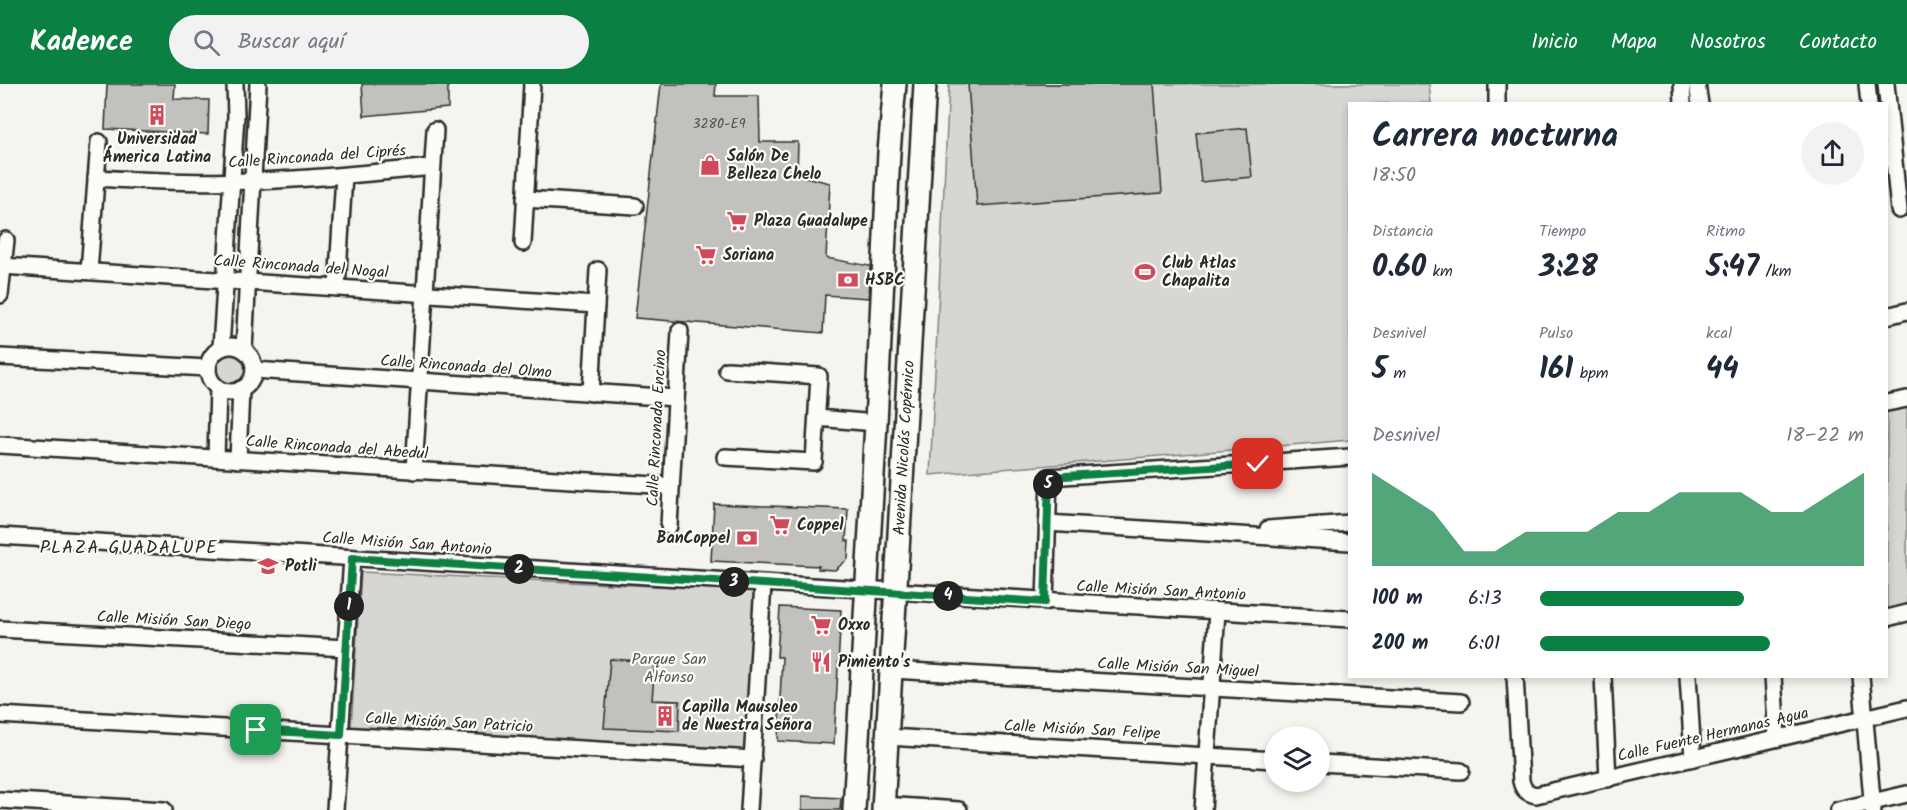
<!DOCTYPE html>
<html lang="es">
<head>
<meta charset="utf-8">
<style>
  body { margin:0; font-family:Kalam,sans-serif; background:#f2f2f3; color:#1f2937; height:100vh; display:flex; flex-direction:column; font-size:22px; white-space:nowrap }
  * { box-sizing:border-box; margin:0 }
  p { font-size:20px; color:#747a83 }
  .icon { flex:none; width:33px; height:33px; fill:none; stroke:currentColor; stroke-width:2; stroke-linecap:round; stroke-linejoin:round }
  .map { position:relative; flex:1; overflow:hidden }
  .drawer { position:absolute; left:1348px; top:18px; width:540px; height:576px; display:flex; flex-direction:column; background:#fff; border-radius:0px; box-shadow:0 3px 9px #0003 }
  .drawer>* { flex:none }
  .fabs { position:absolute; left:1264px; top:642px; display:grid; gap:12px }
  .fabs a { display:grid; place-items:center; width:66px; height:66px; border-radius:50%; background:#fff; box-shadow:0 3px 9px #0003; font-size:30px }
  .pin { position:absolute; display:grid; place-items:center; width:51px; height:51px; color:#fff; margin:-26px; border-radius:12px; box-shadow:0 3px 9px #0006 }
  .km { position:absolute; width:30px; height:30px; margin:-15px; border-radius:50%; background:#222; color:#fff; font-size:16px; line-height:30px; text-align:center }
  .round { display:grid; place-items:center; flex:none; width:63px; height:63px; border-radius:32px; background:#f2f2f3 }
  .head { display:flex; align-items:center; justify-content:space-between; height:102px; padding:0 24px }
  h1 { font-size:33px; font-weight:600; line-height:45px }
  .figures { display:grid; grid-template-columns:repeat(3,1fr); gap:9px; height:102px; padding:6px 24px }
  .figures div { display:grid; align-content:center }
  .figures b { font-size:30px; font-weight:600 }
  .figures small { font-size:16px; font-weight:400 }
  .figures p { font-size:16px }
  .chart { height:168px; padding:12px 24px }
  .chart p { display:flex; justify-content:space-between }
  .chart svg { width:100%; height:108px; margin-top:6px; fill:#0b8043; opacity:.7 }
  ul { padding:0 24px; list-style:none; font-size:20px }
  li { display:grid; grid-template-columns:96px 72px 1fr; align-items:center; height:45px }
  li i { height:15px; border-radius:8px; background:#0b8043 }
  header { display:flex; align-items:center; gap:36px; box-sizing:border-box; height:84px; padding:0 30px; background:#0b8043; color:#fff }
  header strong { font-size:28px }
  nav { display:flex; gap:33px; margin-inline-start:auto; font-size:21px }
  .search { width:420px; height:54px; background:#f2f2f3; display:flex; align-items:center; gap:15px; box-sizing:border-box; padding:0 21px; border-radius:33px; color:#747a83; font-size:22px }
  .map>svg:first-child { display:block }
  .green { fill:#d7d6d2; stroke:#81807e; stroke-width:1.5 }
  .building { fill:#c2c1be; stroke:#2b2b2b; stroke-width:1.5 }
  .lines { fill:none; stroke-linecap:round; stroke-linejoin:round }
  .street-casing { stroke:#2b2b2b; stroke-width:20 }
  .secondary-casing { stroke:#2b2b2b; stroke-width:26 }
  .street { stroke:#fdfcf7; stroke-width:15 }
  .secondary { stroke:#fdfcf7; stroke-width:21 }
  .route-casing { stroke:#fff; stroke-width:12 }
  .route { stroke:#0b8043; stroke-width:8 }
  .labels { text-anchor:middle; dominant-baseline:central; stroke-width:4.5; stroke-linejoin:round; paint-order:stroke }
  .number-label { font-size:14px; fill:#515050 }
  .poi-label { font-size:16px; font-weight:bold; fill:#2b2b2b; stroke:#fdfcf7; text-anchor:start }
  .street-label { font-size:16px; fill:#2b2b2b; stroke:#fdfcf7 }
  .park-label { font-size:16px; fill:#565655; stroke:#fdfcf7 }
  .neighbourhood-label { font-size:18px; letter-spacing:1.5px; fill:#2b2b2b; stroke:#fdfcf7 }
</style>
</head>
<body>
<header>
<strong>Kadence</strong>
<div class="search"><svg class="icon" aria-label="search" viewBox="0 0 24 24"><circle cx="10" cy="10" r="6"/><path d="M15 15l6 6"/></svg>Buscar aquí</div>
<nav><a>Inicio</a><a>Mapa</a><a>Nosotros</a><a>Contacto</a></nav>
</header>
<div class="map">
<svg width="1907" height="726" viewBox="0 0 1907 726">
  <rect width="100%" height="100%" fill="#f5f4ef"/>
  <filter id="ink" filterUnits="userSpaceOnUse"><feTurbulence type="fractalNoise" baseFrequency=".0167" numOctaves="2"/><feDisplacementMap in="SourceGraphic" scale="12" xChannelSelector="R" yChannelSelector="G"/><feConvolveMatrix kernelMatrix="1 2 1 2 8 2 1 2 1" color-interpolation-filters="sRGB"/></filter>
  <g filter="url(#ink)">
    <g class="green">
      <polygon points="949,0 1429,0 1431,19 1350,20 1350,356 930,391"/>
      <path d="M232,271L238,273L245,279L246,294L234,300H227C212,289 208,273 232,271Z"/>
      <polygon points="1907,322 1907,525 1887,529 1887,327"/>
      <polygon points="361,488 756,507 744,670 351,643"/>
    </g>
    <g class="building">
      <polygon points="107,0 175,0 174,15 209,16 208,50 105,45"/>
      <polygon points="362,0 448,0 448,24 364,32"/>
      <polygon points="661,0 716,0 715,12 759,12 760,58 798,58 797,91 830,99 826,174 870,182 869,214 825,211 823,249 635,234"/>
      <polygon points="968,0 1154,0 1162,109 977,122"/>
      <polygon points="1247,44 1252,93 1201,98 1196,49"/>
      <polygon points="714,420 848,425 846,457 849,457 848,475 835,486 818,485 819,482 711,477"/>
      <polygon points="780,523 841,526 834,660 778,657 782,573 777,573"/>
      <polygon points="610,575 655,578 652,616 680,617 679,647 604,644"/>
      <polygon points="802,712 841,714 840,726 802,726"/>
    </g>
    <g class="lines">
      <g class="street-casing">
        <g id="street">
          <polyline points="1497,0 1497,20"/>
          <polyline points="1682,0 1683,20"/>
          <polyline points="1697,0 1700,20"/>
          <polyline points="1867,0 1869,20"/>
          <polyline points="1886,0 1899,126"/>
          <path d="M96,94C148,97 201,99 253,97C313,95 372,89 432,83"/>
          <polyline points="525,115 635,122"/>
          <polyline points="523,159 532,0"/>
          <polyline points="2,182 596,221"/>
          <polyline points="89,187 99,58"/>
          <polyline points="337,204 344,92"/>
          <polyline points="0,211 6,156"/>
          <polyline points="1887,232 1907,227"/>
          <circle cx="231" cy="285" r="23"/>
          <polyline points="221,264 236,32 235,0"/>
          <polyline points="244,266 258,0"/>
          <polyline points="0,273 208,284"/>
          <polyline points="254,286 676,314"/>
          <polyline points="591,309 598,186"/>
          <polyline points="1887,319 1907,315"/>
          <polyline points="817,334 876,339"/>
          <polyline points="0,361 671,402"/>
          <polyline points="725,373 814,378 819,292 727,286"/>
          <polyline points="216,374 218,304"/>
          <polyline points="238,376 241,305"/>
          <polyline points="414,387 435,46"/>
          <polyline points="1047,439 1350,458"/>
          <polyline points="669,442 680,247"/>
          <polyline points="1268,445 1350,439"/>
          <polyline points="0,452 1350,535"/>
          <polyline points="1045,518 1049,393 1350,373"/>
          <polyline points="1887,534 1907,529"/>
          <polyline points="0,545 346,564"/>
          <polyline points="892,586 1461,618"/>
          <path d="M1515,592L1521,697C1523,706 1527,709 1536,711L1907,624"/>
          <polyline points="1603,592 1608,695"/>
          <polyline points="1688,592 1693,674"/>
          <polyline points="1773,592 1777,654"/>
          <polyline points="1861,592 1873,726"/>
          <polyline points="0,631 753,675"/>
          <polyline points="888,653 1275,676"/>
          <polyline points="1320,679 1461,687"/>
          <polyline points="0,716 164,726"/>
          <polyline points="883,721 959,726"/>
          <polyline points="335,726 352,474"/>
          <polyline points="749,726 763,500"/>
          <polyline points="1203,726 1217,528"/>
          <polyline points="1838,726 1907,710"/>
        </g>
      </g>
      <g class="secondary-casing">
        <g id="secondary">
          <polyline points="854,726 876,339 889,68 895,0"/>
          <path id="s1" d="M883,726L925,0"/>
        </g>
      </g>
      <use href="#street" class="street"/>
      <use href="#secondary" class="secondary"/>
    </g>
  </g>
  <g class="lines" filter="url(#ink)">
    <g class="route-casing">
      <polyline id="route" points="256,646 341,651 352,474 1045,518 1049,393 1258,380"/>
    </g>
    <use href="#route" class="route"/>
  </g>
  <defs>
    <g id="building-bare" transform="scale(1.62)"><path d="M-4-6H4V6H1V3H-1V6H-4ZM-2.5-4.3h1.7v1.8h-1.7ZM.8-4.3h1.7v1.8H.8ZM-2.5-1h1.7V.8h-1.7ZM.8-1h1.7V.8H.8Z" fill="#d1495b" stroke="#fdfcf7" stroke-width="2.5" paint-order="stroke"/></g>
    <g id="shop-bare" transform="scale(1.62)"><path d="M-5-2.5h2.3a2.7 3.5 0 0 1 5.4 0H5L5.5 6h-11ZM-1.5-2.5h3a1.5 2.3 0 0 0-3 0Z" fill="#d1495b" stroke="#fdfcf7" stroke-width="2.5" paint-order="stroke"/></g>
    <g id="supermarket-bare" transform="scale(1.62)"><path d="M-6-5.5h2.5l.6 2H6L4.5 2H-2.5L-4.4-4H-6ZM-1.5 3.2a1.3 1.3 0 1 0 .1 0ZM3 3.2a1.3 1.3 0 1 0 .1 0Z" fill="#d1495b" stroke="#fdfcf7" stroke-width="2.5" paint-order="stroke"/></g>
    <g id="stadium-bare" transform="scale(1.62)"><path d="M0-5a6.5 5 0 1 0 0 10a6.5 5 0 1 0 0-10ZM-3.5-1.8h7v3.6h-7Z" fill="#d1495b" stroke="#fdfcf7" stroke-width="2.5" paint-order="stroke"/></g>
    <g id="bank-bare" transform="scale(1.62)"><path d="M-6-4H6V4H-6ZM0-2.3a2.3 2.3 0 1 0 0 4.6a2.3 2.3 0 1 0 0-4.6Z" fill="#d1495b" stroke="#fdfcf7" stroke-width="2.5" paint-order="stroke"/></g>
    <g id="school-bare" transform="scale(1.62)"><path d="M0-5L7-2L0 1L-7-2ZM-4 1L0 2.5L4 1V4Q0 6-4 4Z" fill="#d1495b" stroke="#fdfcf7" stroke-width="2.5" paint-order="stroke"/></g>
    <g id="restaurant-bare" transform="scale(1.62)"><path d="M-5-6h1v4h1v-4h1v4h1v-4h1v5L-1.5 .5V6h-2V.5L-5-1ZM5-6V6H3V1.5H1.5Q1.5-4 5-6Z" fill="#d1495b" stroke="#fdfcf7" stroke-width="2.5" paint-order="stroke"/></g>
  </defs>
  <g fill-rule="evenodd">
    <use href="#building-bare" x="157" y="31"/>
    <use href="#shop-bare" x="710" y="81"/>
    <use href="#supermarket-bare" x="737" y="137"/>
    <use href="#supermarket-bare" x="706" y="171"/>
    <use href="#stadium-bare" x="1145" y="188"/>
    <use href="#bank-bare" x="848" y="196"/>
    <use href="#supermarket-bare" x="780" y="441"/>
    <use href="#bank-bare" x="747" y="454"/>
    <use href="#school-bare" x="268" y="482"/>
    <use href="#supermarket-bare" x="821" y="541"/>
    <use href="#restaurant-bare" x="821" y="578"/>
    <use href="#building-bare" x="665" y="632"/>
  </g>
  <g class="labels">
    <g class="number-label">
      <text x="719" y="40">3280-E9</text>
    </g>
    <g class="poi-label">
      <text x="157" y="55" text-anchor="middle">Universidad<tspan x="157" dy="18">Ámerica Latina</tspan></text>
      <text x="727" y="72">Salón De<tspan x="727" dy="18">Belleza Chelo</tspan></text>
      <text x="754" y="137">Plaza Guadalupe</text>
      <text x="723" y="171">Soriana</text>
      <text x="1162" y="179">Club Atlas<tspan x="1162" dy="18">Chapalita</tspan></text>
      <text x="865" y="196">HSBC</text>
      <text x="797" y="441">Coppel</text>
      <text x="730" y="454" text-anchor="end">BanCoppel</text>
      <text x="285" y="482">Potli</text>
      <text x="838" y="541">Oxxo</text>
      <text x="838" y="578">Pimiento's</text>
      <text x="682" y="623">Capilla Mausoleo<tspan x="682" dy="18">de Nuestra Señora</tspan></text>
    </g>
    <g class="street-label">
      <text transform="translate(317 73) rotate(-4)">Calle Rinconada del Ciprés</text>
      <text transform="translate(301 183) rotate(4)">Calle Rinconada del Nogal</text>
      <text transform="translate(466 283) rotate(4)">Calle Rinconada del Olmo</text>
      <text transform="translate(657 344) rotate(-87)">Calle Rinconada Encino</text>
      <text stroke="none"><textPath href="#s1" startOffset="363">Avenida Nicolás Copérnico</textPath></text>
      <text transform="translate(337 364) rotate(4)">Calle Rinconada del Abedul</text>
      <text transform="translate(407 460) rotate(4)">Calle Misión San Antonio</text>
      <text transform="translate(1161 507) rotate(3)">Calle Misión San Antonio</text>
      <text transform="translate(174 537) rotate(3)">Calle Misión San Diego</text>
      <text transform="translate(1178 584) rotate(3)">Calle Misión San Miguel</text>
      <text transform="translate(449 639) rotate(3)">Calle Misión San Patricio</text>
      <text transform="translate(1082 646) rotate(3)">Calle Misión San Felipe</text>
      <text transform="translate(1713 651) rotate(-13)">Calle Fuente Hermanas Agua</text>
    </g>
    <g class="park-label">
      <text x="669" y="575">Parque San<tspan x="669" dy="18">Alfonso</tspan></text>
    </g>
    <g class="neighbourhood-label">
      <text x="129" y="464">PLAZA GUADALUPE</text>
    </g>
  </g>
</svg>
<div class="fabs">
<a><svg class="icon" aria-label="layers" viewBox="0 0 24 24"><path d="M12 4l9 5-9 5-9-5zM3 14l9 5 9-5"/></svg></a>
</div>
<div class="pin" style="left:256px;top:646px;background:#1e9e55"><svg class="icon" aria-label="arrive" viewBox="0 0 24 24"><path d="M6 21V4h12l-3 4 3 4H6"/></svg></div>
<div class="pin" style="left:1258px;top:380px;background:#d93025"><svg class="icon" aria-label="check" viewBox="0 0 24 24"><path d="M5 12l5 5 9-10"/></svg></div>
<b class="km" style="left:349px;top:522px">1</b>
<b class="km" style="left:519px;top:485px">2</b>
<b class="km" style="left:734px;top:498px">3</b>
<b class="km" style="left:948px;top:512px">4</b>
<b class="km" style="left:1048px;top:400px">5</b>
<section class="drawer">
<div class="head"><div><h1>Carrera nocturna</h1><p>18:50</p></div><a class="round"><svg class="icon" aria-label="share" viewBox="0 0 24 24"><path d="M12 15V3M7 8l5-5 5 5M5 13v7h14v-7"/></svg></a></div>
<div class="figures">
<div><p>Distancia</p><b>0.60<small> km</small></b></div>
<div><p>Tiempo</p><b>3:28</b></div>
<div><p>Ritmo</p><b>5:47<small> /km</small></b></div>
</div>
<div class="figures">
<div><p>Desnivel</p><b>5<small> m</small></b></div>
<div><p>Pulso</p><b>161<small> bpm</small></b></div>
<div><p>kcal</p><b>44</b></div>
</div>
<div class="chart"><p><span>Desnivel</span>18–22 m</p>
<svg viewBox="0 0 160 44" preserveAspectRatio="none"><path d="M0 44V6L10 14L20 22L30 38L40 38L50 30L60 30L70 30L80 22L90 22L100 14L110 14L120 14L130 22L140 22L150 14L160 6V44z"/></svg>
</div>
<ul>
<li><b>100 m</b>6:13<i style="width:63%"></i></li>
<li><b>200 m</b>6:01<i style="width:71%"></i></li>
</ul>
</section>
</div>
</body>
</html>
